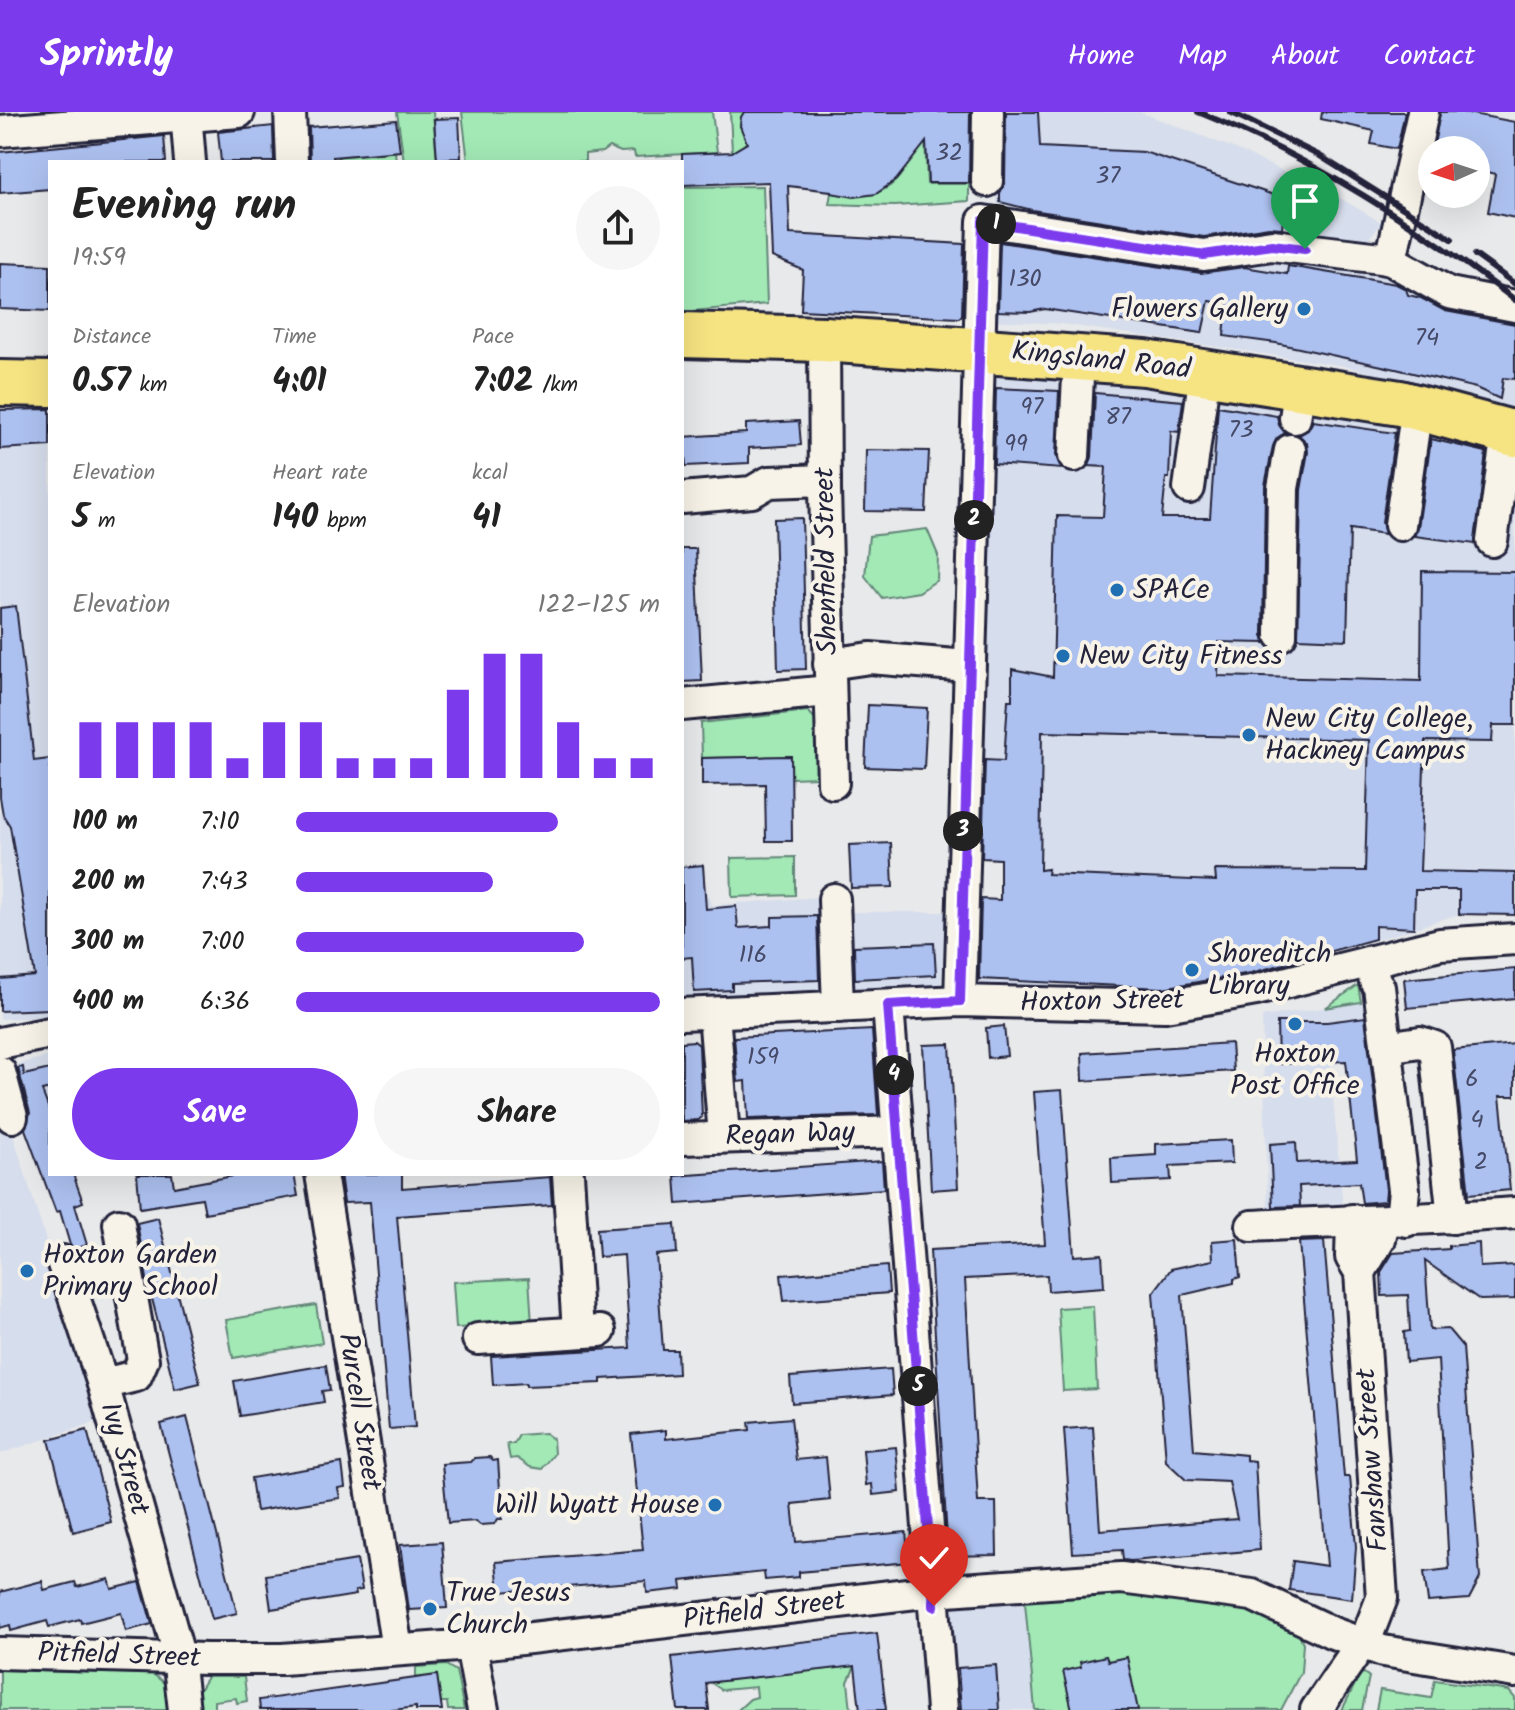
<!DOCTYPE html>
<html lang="en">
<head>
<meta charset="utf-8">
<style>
  body { margin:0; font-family:Kalam,sans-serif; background:#f6f6f6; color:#222; height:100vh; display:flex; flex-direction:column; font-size:30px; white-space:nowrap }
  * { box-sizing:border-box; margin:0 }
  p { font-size:26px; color:#767676 }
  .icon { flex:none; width:44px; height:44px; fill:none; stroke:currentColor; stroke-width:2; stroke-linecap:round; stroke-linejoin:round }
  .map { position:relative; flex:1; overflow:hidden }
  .panel { position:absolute; left:48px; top:48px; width:636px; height:1016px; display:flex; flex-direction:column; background:#fff; border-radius:0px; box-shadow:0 8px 32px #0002 }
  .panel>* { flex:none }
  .needle { width:52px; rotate:267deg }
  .fabs { position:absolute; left:1418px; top:24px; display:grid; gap:16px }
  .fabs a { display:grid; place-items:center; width:72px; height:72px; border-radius:50%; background:#fff; box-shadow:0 8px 32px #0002; font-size:40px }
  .pin { position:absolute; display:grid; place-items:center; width:68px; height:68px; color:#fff; margin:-82px -34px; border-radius:50% 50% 50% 0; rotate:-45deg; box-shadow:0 0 8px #0007 }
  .pin .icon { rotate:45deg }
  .km { position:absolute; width:40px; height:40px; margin:-20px; border-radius:50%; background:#222; color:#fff; font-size:22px; line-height:40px; text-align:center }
  .round { display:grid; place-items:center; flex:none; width:84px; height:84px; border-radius:42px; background:#f6f6f6 }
  .head { display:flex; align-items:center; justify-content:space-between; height:136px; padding:0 24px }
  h1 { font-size:44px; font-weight:700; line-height:60px }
  .metrics { display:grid; grid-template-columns:repeat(3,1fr); gap:12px; height:136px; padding:8px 24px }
  .metrics div { display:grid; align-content:center }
  .metrics b { font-size:34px; font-weight:700 }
  .metrics small { font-size:22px; font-weight:400 }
  .metrics p { font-size:22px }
  .chart { height:224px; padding:16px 24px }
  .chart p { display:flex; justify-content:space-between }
  .chart svg { width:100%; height:144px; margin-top:8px; stroke:#7c3aed; stroke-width:6 }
  .button { display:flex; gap:16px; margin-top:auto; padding:16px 24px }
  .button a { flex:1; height:92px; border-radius:48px; background:#7c3aed; color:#fff; font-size:32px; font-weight:700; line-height:92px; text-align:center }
  .button a+a { background:#f6f6f6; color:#222 }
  ul { padding:0 24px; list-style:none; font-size:26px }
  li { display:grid; grid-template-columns:128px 96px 1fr; align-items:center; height:60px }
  li i { height:20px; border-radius:10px; background:#7c3aed }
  header { display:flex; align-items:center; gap:48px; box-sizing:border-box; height:112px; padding:0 40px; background:#7c3aed; color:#fff }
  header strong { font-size:38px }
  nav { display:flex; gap:44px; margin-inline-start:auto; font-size:28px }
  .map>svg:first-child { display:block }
  .built { fill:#d6ddec }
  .green { fill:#a2e9b5; stroke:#628678; stroke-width:2 }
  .building { fill:#adc1f0; stroke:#22223b; stroke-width:2; fill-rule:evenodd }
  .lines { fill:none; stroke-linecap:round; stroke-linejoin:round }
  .minor-casing { stroke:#22223b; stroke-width:36 }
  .highway-casing { stroke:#22223b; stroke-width:50 }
  .minor { stroke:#f7f3e8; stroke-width:30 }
  .highway { stroke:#f6e381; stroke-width:44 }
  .rail { stroke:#22223b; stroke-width:6 }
  .route-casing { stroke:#fff; stroke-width:16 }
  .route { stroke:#7c3aed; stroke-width:10 }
  .poi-dot { fill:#1f6fb2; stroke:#f7f3e8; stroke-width:3 }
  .labels { text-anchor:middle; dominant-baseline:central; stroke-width:8; stroke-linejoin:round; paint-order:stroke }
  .number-label { font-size:24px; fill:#454a68 }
  .poi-label { font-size:28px; fill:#22223b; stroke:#f7f3e8; text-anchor:start }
  .street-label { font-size:28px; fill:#22223b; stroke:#f7f3e8 }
</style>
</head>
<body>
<header>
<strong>Sprintly</strong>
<nav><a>Home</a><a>Map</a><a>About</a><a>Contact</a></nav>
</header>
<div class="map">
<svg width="1515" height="1598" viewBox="0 0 1515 1598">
  <rect width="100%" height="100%" fill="#e8e9ea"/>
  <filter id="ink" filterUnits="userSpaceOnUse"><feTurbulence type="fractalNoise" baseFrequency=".0125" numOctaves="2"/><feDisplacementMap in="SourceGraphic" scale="16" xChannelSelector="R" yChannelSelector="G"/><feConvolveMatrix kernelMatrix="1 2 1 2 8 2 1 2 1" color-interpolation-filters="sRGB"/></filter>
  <g filter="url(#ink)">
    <g class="built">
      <polygon points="998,0 1140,0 1236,37 1340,86 1382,111 1360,136 1190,133 1076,112 997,93"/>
      <polygon points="993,118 1379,152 1515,200 1515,299 1344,254 1062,212 989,208"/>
      <polygon points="987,252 1150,262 1495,325 1484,434 1505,437 1506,356 1515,331 1515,803 1459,802 1393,823 1234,865 1189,874 1144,877 1132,877 1132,873 1052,870 1052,877 970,875 971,820 979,787 1000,788 1000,748 980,746 990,354"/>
      <polygon points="50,334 50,905 0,907 0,337"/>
      <polygon points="700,751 711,793 846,783 846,800 947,800 941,872 682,890 682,754"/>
      <polygon points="1367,889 1375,948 1330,952 1343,1097 1268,1103 1262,905"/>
      <polygon points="50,944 50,995 19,1002 3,956"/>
      <polygon points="0,981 102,1308 0,1342"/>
      <polygon points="1025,1490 1035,1598 955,1598 946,1494"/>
    </g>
    <g class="green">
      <polygon points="397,0 433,0 437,50 404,50"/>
      <polygon points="462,0 712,0 717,40 635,45 634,39 621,40 609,35 602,40 585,42 585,49 468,50"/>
      <polygon points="730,0 745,0 741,5 740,14 750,24 744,33 732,40"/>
      <path d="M925,24L927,72H969V89L895,94L829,92L831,81C860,86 889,86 905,56C914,40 911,39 925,24Z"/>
      <polygon points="395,39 396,50 334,50 340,44"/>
      <polygon points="763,74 767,192 682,200 682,75"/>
      <polygon points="927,417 938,443 937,468 919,480 882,486 865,464 869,424"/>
      <polygon points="808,599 816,608 817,665 791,666 790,644 702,646 701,611"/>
      <polygon points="795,745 795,783 732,785 731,746"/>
      <polygon points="1358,873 1361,890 1325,896"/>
      <polygon points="529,1166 532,1212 456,1216 453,1170"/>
      <polygon points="316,1193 322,1231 233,1246 226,1208"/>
      <polygon points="1093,1194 1097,1277 1063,1279 1058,1196"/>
      <polygon points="545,1321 553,1327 554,1342 542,1357 530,1355 517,1346 510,1347 507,1332 514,1332 519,1323"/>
      <polygon points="1161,1478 1247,1488 1297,1517 1303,1531 1301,1560 1281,1598 1035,1598 1025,1490 1034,1484"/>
      <polygon points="446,1553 456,1559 464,1598 448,1598 447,1590 441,1590 437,1564 416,1566 416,1555"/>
      <polygon points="855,1554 848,1570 851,1598 738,1598 750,1587 757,1585 756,1575 722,1578 710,1570"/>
      <polygon points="0,1558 153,1562 164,1571 168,1598 0,1598"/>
      <polygon points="1364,1561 1369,1565 1362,1598 1342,1598 1360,1562"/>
      <polygon points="207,1565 244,1565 247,1589 237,1591 236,1586 214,1589 214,1598 199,1598 198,1580"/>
      <polygon points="1435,1568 1509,1579 1515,1586 1515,1598 1376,1598 1380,1578 1431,1586"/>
    </g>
    <g class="building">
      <polygon points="744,0 970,0 969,71 928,71 926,30 896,68 876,82 854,85 831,81 831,79 788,74 790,122 964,132 962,203 959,206 801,198 803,158 772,145 769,70 682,73 682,42 732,40 747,31 740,14 741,5"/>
      <polygon points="1006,0 1038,0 1040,35 1144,40 1286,87 1282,116 1269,115 1204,125 1032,98 1000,90 1000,81 1005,69"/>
      <polygon points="1322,0 1405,0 1397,37 1371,32 1374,19 1321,7"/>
      <polygon points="1440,0 1462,0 1515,10 1515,106 1488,100 1495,62 1476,57 1476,38 1433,38"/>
      <polygon points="459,6 461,46 437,47 434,7"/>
      <polygon points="396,8 400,39 333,45 334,50 310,50 309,15"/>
      <polygon points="273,14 274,50 221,50 218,20"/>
      <polygon points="164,24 166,50 50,50 50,77 0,81 0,40"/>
      <polygon points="1000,130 1201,161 1244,155 1287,162 1288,154 1396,172 1406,177 1408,183 1421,186 1445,199 1515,212 1515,267 1503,266 1500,287 1476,276 1396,257 1276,231 1224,224 1227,192 1209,189 1202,221 1045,197 1030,200 998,199"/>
      <polygon points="0,151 50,153 50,199 0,197"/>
      <polygon points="996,276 1059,279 1056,343 1062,357 994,352"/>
      <path d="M1095,281L1183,289L1179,320L1171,319L1169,366H1166L1162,406H1210L1218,294L1277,304L1279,313L1285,321L1277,326L1273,334L1265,373L1263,523L1265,531L1219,530L1218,564L1421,569L1422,459L1515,460V613H1493L1492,630L1425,629L1420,759L1515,761V803L1459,802V778H1415L1414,816L1375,814V827L1251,861L1162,876L979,867L981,787L1000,788V747L982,746L985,648L1004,649L1008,588H1012V557L1053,565L1057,404L1103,405L1106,355L1089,354L1092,345ZM1042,620L1369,628L1365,759L1215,758L1216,769L1047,762L1048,757L1040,758Z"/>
      <polygon points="50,297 50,334 0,337 0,298"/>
      <polygon points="799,309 801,333 749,336 749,351 686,354 685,342 682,342 682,325 746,321 746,312"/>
      <polygon points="1313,309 1395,321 1382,410 1385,422 1350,417 1347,528 1298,526 1301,378 1308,340 1307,331 1299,323 1308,318"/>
      <polygon points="1431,327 1486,340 1475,432 1414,424 1418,416"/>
      <polygon points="866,338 929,339 926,400 865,399"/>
      <polygon points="802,406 806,557 778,558 774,407"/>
      <polygon points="682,437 696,437 702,569 682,570"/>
      <polygon points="16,494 34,649 50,647 50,897 0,899 0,867 35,864 10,714 3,703 0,685 0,496"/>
      <polygon points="868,593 927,596 924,657 865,655"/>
      <polygon points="791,644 792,729 766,729 765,672 702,673 702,646"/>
      <polygon points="891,731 893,775 851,776 849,733"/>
      <polygon points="703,753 706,797 736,794 738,816 772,814 772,805 817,804 819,868 732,871 732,878 694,880 692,845 682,846 682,755"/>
      <polygon points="934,831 936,863 855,867 854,834"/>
      <polygon points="1515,857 1515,886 1407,896 1404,867"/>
      <polygon points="1365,905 1386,1078 1385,1089 1362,1091 1359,1071 1299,1074 1300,1094 1273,1095 1270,1032 1296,1030 1297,1051 1357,1048 1346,949 1278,952 1277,910 1327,910"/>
      <polygon points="1004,914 1007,944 988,946 986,916"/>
      <polygon points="872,918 878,1003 748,1007 746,969 738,970 734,925"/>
      <polygon points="694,929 699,933 702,1005 698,1008 682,1009 682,930"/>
      <polygon points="1231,931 1233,959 1083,969 1082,941"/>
      <polygon points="950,932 958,1076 931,1078 923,933"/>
      <polygon points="1515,932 1515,984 1500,984 1510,1078 1469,1082 1453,938"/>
      <polygon points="23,955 24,963 50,957 50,977 42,979 50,1000 50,1062 73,1062 83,1090 75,1093 87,1133 75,1137 70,1133 60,1099 56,1100 25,1017 30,1001 18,956"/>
      <polygon points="1062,978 1074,1144 1102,1142 1104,1175 1048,1179 1047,1163 965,1167 978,1390 996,1390 997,1443 948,1444 930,1138 1045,1132 1034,980"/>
      <polygon points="1231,1028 1232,1051 1170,1054 1171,1068 1112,1071 1111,1046 1156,1043 1156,1032"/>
      <polygon points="882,1049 884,1077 677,1092 675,1064"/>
      <polygon points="137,1062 172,1062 174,1075 244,1062 294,1062 298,1084 205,1101 202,1086 140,1096"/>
      <polygon points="340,1062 402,1062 402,1076 550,1065 552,1093 397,1104 415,1315 389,1317 370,1090 344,1091"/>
      <polygon points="158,1106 200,1271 175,1277 147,1167 137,1111"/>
      <polygon points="675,1112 677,1141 656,1143 663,1238 677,1238 678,1262 601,1267 601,1271 526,1274 526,1271 493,1273 491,1244 630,1236 624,1143 599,1145 597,1117"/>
      <polygon points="1237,1127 1240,1165 1234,1167 1234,1171 1182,1183 1194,1338 1246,1343 1246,1348 1255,1349 1260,1438 1131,1449 1123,1448 1122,1438 1073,1441 1064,1317 1093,1315 1100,1418 1237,1407 1229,1370 1186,1368 1166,1349 1153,1181 1171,1157 1213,1148 1212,1129"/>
      <polygon points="1324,1129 1344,1365 1350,1365 1356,1435 1352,1487 1289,1478 1293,1449 1327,1454 1299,1130"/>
      <polygon points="1479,1131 1480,1155 1515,1153 1515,1187 1480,1188 1425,1149 1430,1218 1448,1217 1463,1235 1480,1466 1469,1487 1428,1490 1424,1460 1449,1457 1438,1247 1406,1250 1404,1220 1410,1219 1408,1183 1382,1184 1381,1160 1393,1141 1449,1137 1449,1134"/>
      <polygon points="887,1154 889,1181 784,1189 781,1163"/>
      <polygon points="326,1253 330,1278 322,1279 324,1290 240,1304 234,1269"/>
      <polygon points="891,1257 893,1283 792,1291 790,1265"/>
      <polygon points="187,1305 237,1501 212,1507 161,1312"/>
      <polygon points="791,1306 796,1348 826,1345 830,1388 792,1392 796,1430 906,1420 909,1450 799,1460 799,1465 765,1468 764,1460 681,1469 682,1477 647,1481 646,1469 499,1480 496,1450 643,1438 631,1322 666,1318 666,1327 750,1318 749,1310"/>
      <polygon points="87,1318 111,1410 73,1420 49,1328"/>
      <polygon points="896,1335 900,1380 873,1383 872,1372 866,1373 863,1338"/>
      <polygon points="490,1345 493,1349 498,1348 502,1407 498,1407 495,1412 480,1413 476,1409 448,1411 442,1352 471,1350 475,1346"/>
      <polygon points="342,1351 345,1375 338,1376 340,1386 256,1399 251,1366"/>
      <polygon points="442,1430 447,1496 409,1498 400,1433"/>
      <polygon points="357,1448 362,1478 355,1479 356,1483 271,1497 266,1463"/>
      <polygon points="109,1467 112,1477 140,1470 152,1512 126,1519 121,1501 81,1511 80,1507 49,1515 47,1509 11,1519 10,1513 0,1516 0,1480 42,1469 44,1478 75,1470 77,1475"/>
      <polygon points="877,1521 886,1598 860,1598 855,1554 706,1571 709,1598 678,1598 672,1545"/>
      <polygon points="1106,1544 1108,1549 1127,1545 1138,1598 1072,1598 1063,1559 1081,1555 1080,1550"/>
      <polygon points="996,1553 999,1598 961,1598 958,1556"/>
      <polygon points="437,1563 442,1598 416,1598 416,1595 394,1598 260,1598 259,1588"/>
    </g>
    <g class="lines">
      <g class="minor-casing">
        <g id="minor">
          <polyline points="186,0 190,50"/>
          <polyline points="290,0 292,50"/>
          <polyline points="0,19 239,0"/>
          <polyline points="987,69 988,0"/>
          <polyline points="1391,148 1423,0"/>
          <polyline points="824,227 825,378 833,671"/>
          <polyline points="1295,306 1300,275"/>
          <polyline points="1074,344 1079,245"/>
          <polyline points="1189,376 1205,260"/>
          <polyline points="682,386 752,380 769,370 825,368"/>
          <polyline points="1400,413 1417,295"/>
          <polyline points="1492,429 1507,320"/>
          <polyline points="1281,523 1283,376 1290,338"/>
          <polyline points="829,552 870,546 968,554"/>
          <polyline points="682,593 829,579"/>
          <polyline points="834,787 838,895"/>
          <polyline points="1370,849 1375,869 1379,875 1404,1078 1402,1098 1406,1109"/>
          <polyline points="960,889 983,109 1204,143 1272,133 1381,146 1391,148 1449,181 1515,194"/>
          <polyline points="888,893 942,1598"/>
          <polyline points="714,901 724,1024"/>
          <polyline points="682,902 960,889 1165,894 1256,878 1440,832 1515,827"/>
          <polyline points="0,931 50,921"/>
          <polyline points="1386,935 1420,930 1435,935 1453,1106"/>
          <polyline points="0,960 12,1005"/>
          <polyline points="682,1027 898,1020"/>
          <polyline points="321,1062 397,1537"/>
          <polyline points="568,1062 578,1220"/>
          <path d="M1252,1114C1340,1109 1427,1108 1515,1101"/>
          <polyline points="62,1149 103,1272 177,1536 184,1598"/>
          <polyline points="1360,1160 1380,1127 1384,1109"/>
          <polyline points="68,1169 128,1152"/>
          <polyline points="478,1227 600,1219"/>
          <polyline points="103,1272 136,1264 143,1248 119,1112"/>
          <polyline points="471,1533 483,1598"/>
          <polyline points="0,1541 207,1547 282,1547 471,1533 933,1479 1121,1466 1252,1483 1333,1521 1383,1539 1515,1560"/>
          <polyline points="1316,1598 1368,1522 1382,1486 1360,1160 1351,1145 1352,1108"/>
        </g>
      </g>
      <g class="highway-casing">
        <g id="highway">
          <polyline points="682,223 824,227 1145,251 1400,291 1515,322"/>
          <polyline points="0,271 50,272"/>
        </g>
      </g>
      <use href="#minor" class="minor"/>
      <use href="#highway" class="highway"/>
      <g class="rail">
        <path d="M1198,0C1313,46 1417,113 1515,188"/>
        <polyline points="1230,0 1320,44 1452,127"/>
        <polyline points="1475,143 1515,172"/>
      </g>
    </g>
  </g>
  <g class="lines" filter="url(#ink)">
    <g class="route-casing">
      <polyline id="route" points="934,1494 888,893 960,889 983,109 1204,143 1272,133 1305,137"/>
    </g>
    <use href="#route" class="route"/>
  </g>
  <g class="poi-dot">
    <circle cx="1304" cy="197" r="8"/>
    <circle cx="1117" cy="478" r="8"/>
    <circle cx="1063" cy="544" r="8"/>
    <circle cx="1249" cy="623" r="8"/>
    <circle cx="1192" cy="858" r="8"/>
    <circle cx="1295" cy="912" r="8"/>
    <circle cx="27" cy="1159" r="8"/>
    <circle cx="715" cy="1393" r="8"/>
    <circle cx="430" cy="1497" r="8"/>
  </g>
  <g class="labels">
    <g class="number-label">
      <text x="949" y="41">32</text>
      <text x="1108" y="64">37</text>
      <text x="1025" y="167">130</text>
      <text x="1427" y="226">74</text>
      <text x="1032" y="295">97</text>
      <text x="1118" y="305">87</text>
      <text x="1241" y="318">73</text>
      <text x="1016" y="332">99</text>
      <text x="753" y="843">116</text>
      <text x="763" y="945">159</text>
      <text x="1472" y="967">6</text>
      <text x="1477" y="1008">4</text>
      <text x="1481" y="1050">2</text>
    </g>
    <g class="poi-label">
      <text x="1288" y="197" text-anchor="end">Flowers Gallery</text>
      <text x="1133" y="478">SPACe</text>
      <text x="1079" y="544">New City Fitness</text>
      <text x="1265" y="607">New City College,<tspan x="1265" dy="32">Hackney Campus</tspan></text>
      <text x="1208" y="842">Shoreditch<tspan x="1208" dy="32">Library</tspan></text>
      <text x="1295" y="942" text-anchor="middle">Hoxton<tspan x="1295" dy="32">Post Office</tspan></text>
      <text x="43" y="1143">Hoxton Garden<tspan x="43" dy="32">Primary School</tspan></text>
      <text x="699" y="1393" text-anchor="end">Will Wyatt House</text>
      <text x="446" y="1481">True Jesus<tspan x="446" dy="32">Church</tspan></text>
    </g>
    <g class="street-label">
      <text transform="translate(1101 249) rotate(6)">Kingsland Road</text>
      <text transform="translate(827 449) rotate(-91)">Shenfield Street</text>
      <text transform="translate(1102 890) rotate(-1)">Hoxton Street</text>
      <text transform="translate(790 1023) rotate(-2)">Regan Way</text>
      <text transform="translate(359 1300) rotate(81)">Purcell Street</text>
      <text transform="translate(124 1347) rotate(74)">Ivy Street</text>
      <text transform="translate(1373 1348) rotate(-94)">Fanshaw Street</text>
      <text transform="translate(764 1499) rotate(-7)">Pitfield Street</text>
      <text transform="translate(119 1544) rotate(2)">Pitfield Street</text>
    </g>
  </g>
</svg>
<div class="fabs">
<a><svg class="needle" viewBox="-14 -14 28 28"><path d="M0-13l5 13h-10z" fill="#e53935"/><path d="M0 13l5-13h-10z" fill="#767676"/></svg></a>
</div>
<div class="pin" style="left:1305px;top:137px;background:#1e9e55"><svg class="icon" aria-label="arrive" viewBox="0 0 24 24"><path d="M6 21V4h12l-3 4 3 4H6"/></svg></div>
<div class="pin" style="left:934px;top:1494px;background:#d93025"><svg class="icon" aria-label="check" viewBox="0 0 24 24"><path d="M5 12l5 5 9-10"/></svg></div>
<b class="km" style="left:996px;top:112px">1</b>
<b class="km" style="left:974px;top:408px">2</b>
<b class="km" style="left:963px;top:719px">3</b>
<b class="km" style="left:894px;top:963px">4</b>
<b class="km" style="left:918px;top:1274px">5</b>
<section class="panel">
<div class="head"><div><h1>Evening run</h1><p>19:59</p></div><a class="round"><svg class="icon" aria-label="share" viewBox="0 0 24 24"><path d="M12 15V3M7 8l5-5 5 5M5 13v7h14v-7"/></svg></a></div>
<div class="metrics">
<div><p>Distance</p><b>0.57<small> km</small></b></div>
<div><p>Time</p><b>4:01</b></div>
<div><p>Pace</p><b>7:02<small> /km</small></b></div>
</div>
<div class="metrics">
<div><p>Elevation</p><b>5<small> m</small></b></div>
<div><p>Heart rate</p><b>140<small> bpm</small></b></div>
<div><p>kcal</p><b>41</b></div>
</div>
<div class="chart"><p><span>Elevation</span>122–125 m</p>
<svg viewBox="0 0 160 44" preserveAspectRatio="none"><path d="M5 44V27M15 44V27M25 44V27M35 44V27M45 44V38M55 44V27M65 44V27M75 44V38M85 44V38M95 44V38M105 44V17M115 44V6M125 44V6M135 44V27M145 44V38M155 44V38"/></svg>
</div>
<ul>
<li><b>100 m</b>7:10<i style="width:72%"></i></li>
<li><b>200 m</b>7:43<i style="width:54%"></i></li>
<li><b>300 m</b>7:00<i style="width:79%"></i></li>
<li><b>400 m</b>6:36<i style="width:100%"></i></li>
</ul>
<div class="button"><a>Save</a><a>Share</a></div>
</section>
</div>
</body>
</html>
